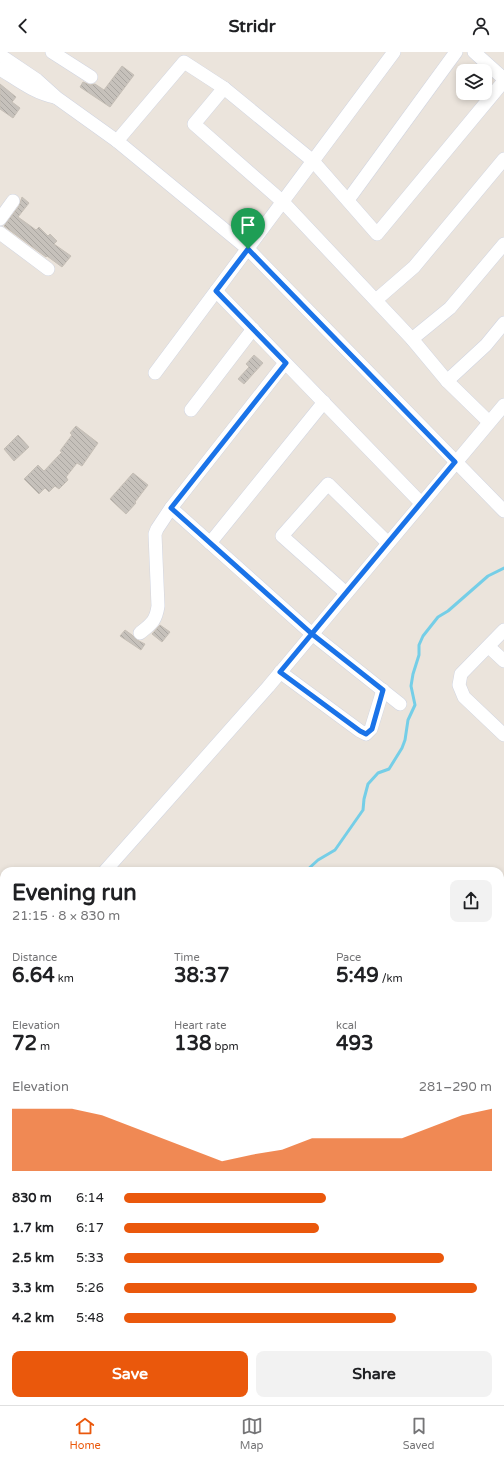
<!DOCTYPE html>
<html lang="en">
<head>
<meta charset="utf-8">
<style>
  body { margin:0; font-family:"Varela Round",sans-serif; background:#f2f2f2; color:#202124; height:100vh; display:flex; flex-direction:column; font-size:15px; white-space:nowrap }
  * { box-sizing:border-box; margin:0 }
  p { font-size:13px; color:#757577 }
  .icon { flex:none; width:22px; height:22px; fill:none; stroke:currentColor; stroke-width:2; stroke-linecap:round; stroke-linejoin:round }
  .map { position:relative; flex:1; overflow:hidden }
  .panel { position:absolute; left:0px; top:815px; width:504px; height:538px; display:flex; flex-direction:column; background:#fff; border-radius:12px 12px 0 0; box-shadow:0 2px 6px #0003 }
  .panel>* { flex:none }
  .buttons { position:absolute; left:456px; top:12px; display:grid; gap:8px }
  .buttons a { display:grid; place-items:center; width:36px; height:36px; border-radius:8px; background:#fff; box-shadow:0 2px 6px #0003; font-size:20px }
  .pin { position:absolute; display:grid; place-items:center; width:34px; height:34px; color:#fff; margin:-41px -17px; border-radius:50% 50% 50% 0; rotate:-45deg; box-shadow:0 0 4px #0007 }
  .pin .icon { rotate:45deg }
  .round { display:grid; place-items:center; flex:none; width:42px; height:42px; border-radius:8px; background:#f2f2f2 }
  .overview { display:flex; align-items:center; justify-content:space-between; height:68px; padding:0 12px }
  h1 { font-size:22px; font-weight:700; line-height:30px }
  .metrics { display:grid; grid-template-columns:repeat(3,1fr); gap:6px; height:68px; padding:4px 12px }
  .metrics div { display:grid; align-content:center }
  .metrics b { font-size:20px; font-weight:700 }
  .metrics small { font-size:11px; font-weight:400 }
  .metrics p { font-size:11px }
  .chart { height:112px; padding:8px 12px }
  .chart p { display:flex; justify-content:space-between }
  .chart svg { width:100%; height:72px; margin-top:4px; fill:#ea580c; opacity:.7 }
  .button { display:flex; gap:8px; margin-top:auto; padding:8px 12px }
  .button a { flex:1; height:46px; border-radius:8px; background:#ea580c; color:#fff; font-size:16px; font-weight:700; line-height:46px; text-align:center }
  .button a+a { background:#f2f2f2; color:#202124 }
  ul { padding:0 12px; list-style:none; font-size:13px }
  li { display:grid; grid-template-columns:64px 48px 1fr; align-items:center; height:30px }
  li i { height:10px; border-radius:5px; background:#ea580c }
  header { display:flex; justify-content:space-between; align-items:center; height:52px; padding:0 12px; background:#fff; font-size:18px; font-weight:700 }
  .dock { display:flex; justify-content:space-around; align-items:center; height:56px; border-top:1px solid #e0e0e0; background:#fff; font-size:11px; color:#757577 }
  .dock a { display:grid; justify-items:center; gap:2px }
  .dock .selected { color:#ea580c }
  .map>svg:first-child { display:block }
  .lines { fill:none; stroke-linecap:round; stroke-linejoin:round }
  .stream { stroke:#75cee7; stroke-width:3 }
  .building { fill:url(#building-back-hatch); stroke:#c6bfb6 }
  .minor-casing { stroke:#d1d5e1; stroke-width:14 }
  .minor { stroke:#fff; stroke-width:13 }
  .route-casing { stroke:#fff; stroke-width:8 }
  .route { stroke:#1a73e8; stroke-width:5 }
</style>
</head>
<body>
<header><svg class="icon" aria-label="back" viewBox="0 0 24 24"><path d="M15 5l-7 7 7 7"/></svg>Stridr<svg class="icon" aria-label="person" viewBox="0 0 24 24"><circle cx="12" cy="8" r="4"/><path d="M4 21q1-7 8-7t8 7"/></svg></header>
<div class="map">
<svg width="504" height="1353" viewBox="0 0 504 1353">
  <defs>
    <pattern id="building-back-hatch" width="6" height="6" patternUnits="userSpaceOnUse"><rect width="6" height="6" fill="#c6c1bb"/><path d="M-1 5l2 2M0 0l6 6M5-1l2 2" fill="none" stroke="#aaa6a1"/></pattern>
  </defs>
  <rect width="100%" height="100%" fill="#ebe4dc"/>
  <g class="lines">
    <g class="stream">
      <polyline points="306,819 318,808 335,798 363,758 364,747 368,732 378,721 389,717 402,696 405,688 408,668 415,653 411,634 413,622 419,603 419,593 423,584 438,565 448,559 488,524 504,516"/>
      <polyline points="80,1353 82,1349"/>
    </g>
  </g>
  <g class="building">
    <polygon points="122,14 134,23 110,55 80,35 83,30 90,33 95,32 104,38"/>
    <polygon points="0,32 16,45 12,50 20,56 13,66 0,57"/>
    <polygon points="22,145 29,151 18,165 36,178 39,175 48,184 50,182 57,189 54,192 71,204 62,215 47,204 46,205 4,174 19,154"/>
    <polygon points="254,303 263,311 244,332 238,327 249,315 246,312"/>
    <polygon points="76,374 98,391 82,414 77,411 66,425 68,428 59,437 55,434 49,440 45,436 39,442 24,427 38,413 44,419 62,400 60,399 72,383 70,381"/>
    <polygon points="18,383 29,395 14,409 4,397"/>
    <polygon points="133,421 148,433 135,450 136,451 126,462 110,447"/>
    <polygon points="160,573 170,580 162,590 152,582"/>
    <polygon points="125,578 132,583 137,588 145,592 141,598 120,584"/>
  </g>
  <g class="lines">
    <g class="minor-casing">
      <g id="minor">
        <polyline points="52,0 91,25"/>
        <polyline points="474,0 504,27"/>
        <polyline points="0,3 37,28 57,46 117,89 248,197 504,459"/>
        <path d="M0,17C18,28 34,41 55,45"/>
        <polyline points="224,36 194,72 283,150 412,287 447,329 489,370"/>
        <polyline points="117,89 184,10 224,36 313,109 377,182 504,29"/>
        <polyline points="348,148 456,0"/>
        <polyline points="0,167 13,149"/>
        <polyline points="0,181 48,217"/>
        <polyline points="216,239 421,451"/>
        <polyline points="376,248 414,215 504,107"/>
        <polyline points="412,287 450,256 504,192"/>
        <polyline points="155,321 394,0"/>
        <polyline points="447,329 486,293 504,271"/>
        <polyline points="191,358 253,277"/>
        <polyline points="171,456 312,582 400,652"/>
        <polyline points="210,491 324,350"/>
        <polyline points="346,541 282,484 328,432 388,491"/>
        <polyline points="504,578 461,622 459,633 464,645 504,683"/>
        <path d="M140,581C151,572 156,569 158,554L155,482L157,477L171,456L285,311"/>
        <polyline points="489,595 504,609"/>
        <polyline points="280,620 360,679 366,682 371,677 383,638"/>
        <polyline points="105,819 268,635 504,353"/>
        <polyline points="500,956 504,951"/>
        <polyline points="500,1043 504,1038"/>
        <polyline points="500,1193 504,1196"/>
      </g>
    </g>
    <use href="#minor" class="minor"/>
  </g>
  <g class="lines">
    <g class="route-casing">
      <path id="route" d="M248,197L216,239L286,311L171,456L312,582L383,638L372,677L366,682L360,679L280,620C339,550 397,480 455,410L248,197"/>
    </g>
    <use href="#route" class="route"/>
  </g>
</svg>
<div class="buttons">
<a><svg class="icon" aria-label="layers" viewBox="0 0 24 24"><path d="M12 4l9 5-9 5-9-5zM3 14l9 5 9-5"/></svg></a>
</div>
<div class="pin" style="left:248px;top:197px;background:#1e9e55"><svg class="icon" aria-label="arrive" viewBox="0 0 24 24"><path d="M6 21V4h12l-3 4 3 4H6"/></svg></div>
<section class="panel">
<div class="overview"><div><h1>Evening run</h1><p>21:15 · 8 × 830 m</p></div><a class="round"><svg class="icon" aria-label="share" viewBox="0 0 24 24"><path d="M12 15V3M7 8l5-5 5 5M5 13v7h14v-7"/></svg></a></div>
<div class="metrics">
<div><p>Distance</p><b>6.64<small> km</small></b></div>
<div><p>Time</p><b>38:37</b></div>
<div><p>Pace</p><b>5:49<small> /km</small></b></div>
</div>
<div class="metrics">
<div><p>Elevation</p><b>72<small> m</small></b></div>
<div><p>Heart rate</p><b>138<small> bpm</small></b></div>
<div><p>kcal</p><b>493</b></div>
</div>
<div class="chart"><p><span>Elevation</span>281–290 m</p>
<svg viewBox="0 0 160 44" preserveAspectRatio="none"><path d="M0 44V6L10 6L20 6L30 10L40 17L50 24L60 31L70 38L80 34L90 31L100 24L110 24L120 24L130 24L140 17L150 10L160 6V44z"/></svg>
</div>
<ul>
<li><b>830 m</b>6:14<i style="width:55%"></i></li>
<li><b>1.7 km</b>6:17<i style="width:53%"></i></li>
<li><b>2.5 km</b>5:33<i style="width:87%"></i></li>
<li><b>3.3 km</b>5:26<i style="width:96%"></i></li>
<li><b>4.2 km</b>5:48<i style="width:74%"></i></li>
</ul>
<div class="button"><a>Save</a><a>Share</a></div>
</section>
</div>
<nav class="dock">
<a class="selected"><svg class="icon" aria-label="home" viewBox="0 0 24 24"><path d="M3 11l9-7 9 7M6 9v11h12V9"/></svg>Home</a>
<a><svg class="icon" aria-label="map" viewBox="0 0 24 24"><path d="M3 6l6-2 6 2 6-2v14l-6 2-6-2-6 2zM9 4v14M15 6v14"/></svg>Map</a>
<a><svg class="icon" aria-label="saved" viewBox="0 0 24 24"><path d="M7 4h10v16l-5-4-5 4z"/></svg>Saved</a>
</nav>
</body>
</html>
